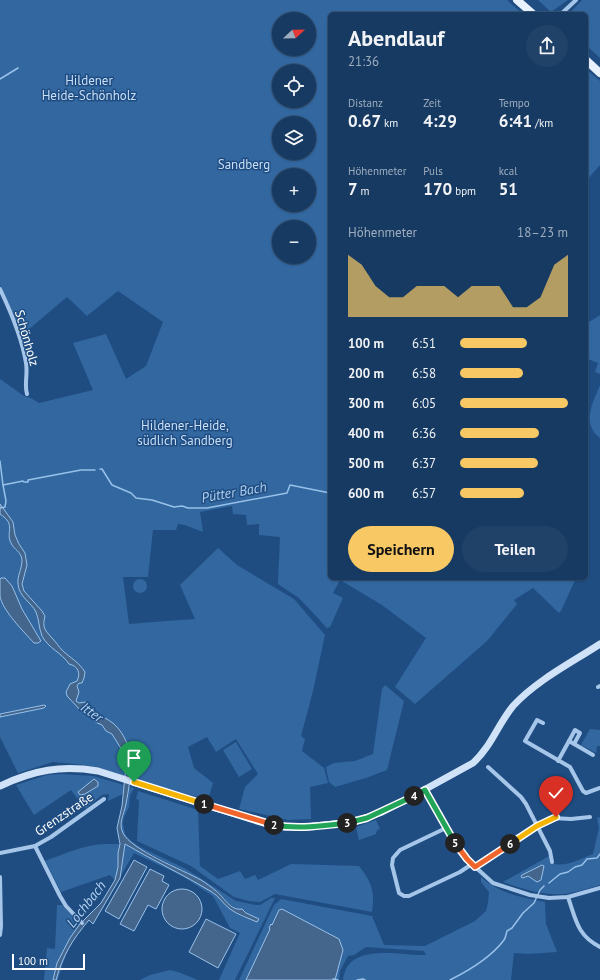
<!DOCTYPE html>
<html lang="de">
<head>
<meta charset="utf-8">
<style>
  body { margin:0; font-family:"PT Sans",sans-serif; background:#204168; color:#f1f3f6; height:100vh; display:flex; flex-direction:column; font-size:15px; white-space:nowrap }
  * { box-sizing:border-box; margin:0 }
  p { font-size:13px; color:#9eadbe }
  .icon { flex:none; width:22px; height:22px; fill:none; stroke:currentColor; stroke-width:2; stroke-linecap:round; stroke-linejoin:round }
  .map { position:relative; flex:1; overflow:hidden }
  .sheet { position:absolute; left:328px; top:12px; width:260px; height:568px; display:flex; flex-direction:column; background:#173a62; border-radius:6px; box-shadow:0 1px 3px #0004,0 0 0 1px #365477 }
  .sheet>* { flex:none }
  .needle { width:26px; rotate:68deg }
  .tools { position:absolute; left:272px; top:12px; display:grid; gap:8px }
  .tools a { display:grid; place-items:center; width:44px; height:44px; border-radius:50%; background:#173a62; box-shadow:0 1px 3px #0004,0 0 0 1px #365477; font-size:20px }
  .scale { position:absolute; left:12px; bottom:10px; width:73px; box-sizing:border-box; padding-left:4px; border:2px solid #fff; border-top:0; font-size:11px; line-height:14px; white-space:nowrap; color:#fff; -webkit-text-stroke:3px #1f4d82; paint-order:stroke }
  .pin { position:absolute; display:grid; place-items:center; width:34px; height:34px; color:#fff; margin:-41px -17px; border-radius:50% 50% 50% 0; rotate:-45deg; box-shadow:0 0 4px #0007 }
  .pin .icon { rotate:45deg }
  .km { position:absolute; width:20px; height:20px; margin:-10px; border-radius:50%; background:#222; color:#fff; font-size:11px; line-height:20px; text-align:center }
  .round { display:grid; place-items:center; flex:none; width:42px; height:42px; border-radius:21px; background:#204168 }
  .summary { display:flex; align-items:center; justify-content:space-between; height:68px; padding:0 20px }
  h1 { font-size:22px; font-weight:700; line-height:30px }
  .stats { display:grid; grid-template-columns:repeat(3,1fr); gap:6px; height:68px; padding:4px 20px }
  .stats div { display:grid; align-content:center }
  .stats b { font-size:17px; font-weight:700 }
  .stats small { font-size:11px; font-weight:400 }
  .stats p { font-size:11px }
  .chart { height:112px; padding:8px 20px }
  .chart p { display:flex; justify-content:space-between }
  .chart svg { width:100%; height:72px; margin-top:4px; fill:#f7c864; opacity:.7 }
  .action { display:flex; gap:8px; margin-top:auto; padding:8px 20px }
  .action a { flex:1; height:46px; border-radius:24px; background:#f7c864; color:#111; font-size:16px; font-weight:700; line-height:46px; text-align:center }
  .action a+a { background:#204168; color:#f1f3f6 }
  ul { padding:0 20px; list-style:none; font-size:13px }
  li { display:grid; grid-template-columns:64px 48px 1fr; align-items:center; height:30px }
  li i { height:10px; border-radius:5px; background:#f7c864 }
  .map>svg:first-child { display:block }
  .green { fill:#3267a0; fill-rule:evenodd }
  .water { fill:#44668c; stroke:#98c1ea }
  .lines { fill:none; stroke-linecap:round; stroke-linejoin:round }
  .stream { stroke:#98c1ea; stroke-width:1.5 }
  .street { stroke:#a5c6e9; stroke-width:4 }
  .secondary { stroke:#d0e2f7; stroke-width:7 }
  .primary { stroke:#e8f1fe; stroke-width:8 }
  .split-1-casing { stroke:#fff; stroke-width:8 }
  .split-2-casing { stroke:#fff; stroke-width:8 }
  .split-3-casing { stroke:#fff; stroke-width:8 }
  .split-4-casing { stroke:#fff; stroke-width:8 }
  .split-5-casing { stroke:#fff; stroke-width:8 }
  .split-6-casing { stroke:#fff; stroke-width:8 }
  .split-7-casing { stroke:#fff; stroke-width:8 }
  .split-1 { stroke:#f5b400; stroke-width:5 }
  .split-2 { stroke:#f0652b; stroke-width:5 }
  .split-3 { stroke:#22a559; stroke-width:5 }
  .split-4 { stroke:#22a559; stroke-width:5 }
  .split-5 { stroke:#22a559; stroke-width:5 }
  .split-6 { stroke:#f0652b; stroke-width:5 }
  .split-7 { stroke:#f5b400; stroke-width:5 }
  .labels { text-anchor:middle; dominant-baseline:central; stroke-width:3; stroke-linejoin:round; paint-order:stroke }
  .park-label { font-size:13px; fill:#c9dff7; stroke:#1f4d82 }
  .street-label { font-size:13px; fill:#fff; stroke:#1f4d82 }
  .water-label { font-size:14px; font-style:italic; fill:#b0d0f0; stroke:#1f4d82 }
</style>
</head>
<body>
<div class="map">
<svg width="600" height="980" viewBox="0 0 600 980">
  <rect width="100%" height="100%" fill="#1f4d82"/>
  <g class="green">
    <path d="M0,0H507L523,14H330V578H576L561,611L559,613L533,588L514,600L517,604L487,641L415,704L395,687L426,638L382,605L340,580L333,593L343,598L330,627L327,628L299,598L278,584L280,537L259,535V524L247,525L246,515L233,514L232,506L200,512L203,532L185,525L178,524L176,530H153L148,577H123L129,624L166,621L195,619L180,585L218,548L237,565L294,599L325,635L313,691L301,736L305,739L302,751L324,768L328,783L310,787L311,819L288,820L239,809L245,787L258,774L236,739L216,752L207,737L188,747L194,768L213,783L208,800L84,765L53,762L18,773L0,737V379L24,396L31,398L39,403L93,390L73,343L106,334L126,379L146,366L163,322L118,291L87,316L67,297L21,336L16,320L0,285ZM279,19H309V49H279ZM279,71H309V101H279ZM279,123H309V153H279ZM279,175H309V205H279ZM279,227H309V257H279Z"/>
    <polygon points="538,0 568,0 551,12"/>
    <polygon points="582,0 600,0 600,58 586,45 586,14 569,14"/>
    <polygon points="586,69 600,81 600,165 586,181"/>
    <polygon points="600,315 600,374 595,372 598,363 588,359 586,363 586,324"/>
    <path d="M600,385V438C581,423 593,403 600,385Z"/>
    <circle cx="140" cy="586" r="7"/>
    <polygon points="385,685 404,701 387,770 366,778 335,787 329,782 326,767 334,763 355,761 373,754 382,689"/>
    <polygon points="590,729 600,730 600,746 597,746 596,753 581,745"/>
    <polygon points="236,742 252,769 239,777 223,750"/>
    <polygon points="60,774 93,776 124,785 123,794 108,801 109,794 102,795 85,809 71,790 34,815 16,785 47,775"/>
    <path d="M128,787L134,788L130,796L129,807L124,817L123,824L125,834L130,840L140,847L186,869L236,901L256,905H260L271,898H275L235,980H219L240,933L230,928L213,896L182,876L134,853L93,924L89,920L86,923L83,921L101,903L115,880L110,875L61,892L45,861C64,854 86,844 106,844C113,844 119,844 125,844L215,893L230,909L237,912L239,915L245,918L259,919L246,913L245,911L241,909L238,910L226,902L217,891L200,880L135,846C115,829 121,828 126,805C127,799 127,793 128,787Z"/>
    <path d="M138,791L198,810L200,866L218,879L240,871L245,879L255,875L258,880L291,864L359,866C372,882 375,892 372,912L275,894L260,902L249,901L234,897L191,866L137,841L139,800L136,799Z"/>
    <path d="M600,817V885C585,889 568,896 551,894C535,893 518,887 503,882L549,856L550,863C565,868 580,859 593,854L599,828L597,818Z"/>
    <polygon points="376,820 380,829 377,830 376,834 359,840 356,827"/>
    <path d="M481,877C501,894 520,897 545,902L546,924L557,952L528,954L514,953L511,980H343C347,941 402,956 426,955L424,951L366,947L354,955L348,956L340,971L339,980H239L274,905L281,899L372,916L384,945L425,946L475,921L486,911L488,903L489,892L481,882Z"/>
    <path d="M57,905H62L83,927C70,942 63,961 58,980H44L47,948L55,949Z"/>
    <polygon points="170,970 178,972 198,980 140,980 150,975"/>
  </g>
  <g class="water">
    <path d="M0,504L13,522L15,535L19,544L25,553L27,565L22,584L24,591L42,611L45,616C42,628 45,630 52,638C56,642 59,647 62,650C70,658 79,662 85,672L84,678L82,683H79L77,686L79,692L76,701L79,703L85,702C89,705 92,709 96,712C102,717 108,719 114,724C137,746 131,776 126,804C124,815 118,823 123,833C131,850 183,870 201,880C206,883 211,887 216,891C224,897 230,911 242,909L246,913L259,919L257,922C248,918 238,915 230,909C223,904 219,896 212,892C184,875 154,861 125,844L120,878L93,924L89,920C72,940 63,955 56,980H53L57,963L70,938L80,924L101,903L115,880L118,867V853L120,844L117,828L122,806L126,766L125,755L112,734L106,731L102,725L95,722L91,716L83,713L67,696L66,692L70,684L77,681C81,673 78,666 69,664C62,653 48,648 42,636C39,629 39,619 36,612C31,602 19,597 18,584C17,576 22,569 22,560C21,551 14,550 11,543C5,532 17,525 0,514Z"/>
    <path d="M1,578H5L12,586L22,609L41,641L38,643H34C24,632 2,610 0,596C0,590 0,585 0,579Z"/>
    <polygon points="44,705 46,706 44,708 0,717 0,714"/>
    <polygon points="94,779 98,782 98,786 85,794 80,795 78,792"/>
    <polygon points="134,860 147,867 119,919 105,911"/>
    <polygon points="542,865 544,866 541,880 537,882 528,876 523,878 521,877 522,875"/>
    <polygon points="150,869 164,876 162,881 169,885 156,909 148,905 134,931 120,924"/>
    <circle cx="182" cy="909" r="20"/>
    <polygon points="282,909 339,939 343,950 335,980 246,980 270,929 269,928 271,924 272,925 279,910"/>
    <polygon points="206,919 236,934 218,968 189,952"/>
  </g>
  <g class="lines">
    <g class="stream">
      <polyline points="0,79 18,68"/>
      <polyline points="0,461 3,485"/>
      <polyline points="100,469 102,469 112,485 131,493 136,498 152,500 174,507 182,506 188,508 207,508 287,493 290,485 330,493"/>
      <polyline points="0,508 5,507 6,501 3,485 23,481 24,482 28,482 28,480 81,470 95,470"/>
      <polyline points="549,883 560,874 568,872 575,867 582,865 587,859 597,858 600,854"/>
      <polyline points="333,979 338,980"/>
      <polyline points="357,980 363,979 365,980"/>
      <path d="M450,980C468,971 492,956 504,940C506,937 506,934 507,931L512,928L523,913L534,903L540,890L544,886"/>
    </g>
    <g class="street">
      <polyline points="561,14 576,0"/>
      <path d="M0,289C11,312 22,338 26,363C28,374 24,385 27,394"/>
      <polyline points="598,687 600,686"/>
      <polyline points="543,723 537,720 525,741 570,767 583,791 586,793 600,788"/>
      <polyline points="569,741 575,730 580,733 574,744"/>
      <polyline points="558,761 569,741 593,755"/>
      <polyline points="488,767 521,797 526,804 550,851 552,862"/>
      <polyline points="425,790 457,845 472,864 493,883 530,895 549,898 568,897 600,888"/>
      <polyline points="446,828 400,850 393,858 392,865 399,893 404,896 409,896 460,872 472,864"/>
      <polyline points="35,846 60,896 66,906 82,923"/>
      <polyline points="0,853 35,846 51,837 104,799"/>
      <polyline points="475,867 537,825 552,818 571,819 590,817"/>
      <polyline points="0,877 1,926 0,935"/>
      <path d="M568,897C576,920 577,935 600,947"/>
    </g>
    <path class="secondary" d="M0,786C34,770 61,765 98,771L270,825L285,827H305L354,822L382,812L413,796L473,763C491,747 498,724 513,706C537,680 571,663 600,644"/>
    <g class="primary">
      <polyline points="517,0 533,14"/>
      <polyline points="586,60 600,73"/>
    </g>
  </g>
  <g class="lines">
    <g class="split-1-casing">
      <polyline id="split-1" points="134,782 204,804"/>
    </g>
    <g class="split-2-casing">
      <polyline id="split-2" points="204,804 274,825"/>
    </g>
    <g class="split-3-casing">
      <path id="split-3" d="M274,825C298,829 322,826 347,823"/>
    </g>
    <g class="split-4-casing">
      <polyline id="split-4" points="347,823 367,818 414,796"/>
    </g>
    <g class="split-5-casing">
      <polyline id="split-5" points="414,796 425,790 455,843"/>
    </g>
    <g class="split-6-casing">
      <polyline id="split-6" points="455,843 467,859 475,867 510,844"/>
    </g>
    <g class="split-7-casing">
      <polyline id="split-7" points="510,844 537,826 556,817"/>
    </g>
    <use href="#split-1" class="split-1"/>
    <use href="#split-2" class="split-2"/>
    <use href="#split-3" class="split-3"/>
    <use href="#split-4" class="split-4"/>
    <use href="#split-5" class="split-5"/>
    <use href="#split-6" class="split-6"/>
    <use href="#split-7" class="split-7"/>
  </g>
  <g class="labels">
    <g class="park-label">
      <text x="89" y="80">Hildener<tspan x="89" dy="15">Heide-Schönholz</tspan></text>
      <text x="244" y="164">Sandberg</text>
      <text x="185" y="425">Hildener-Heide,<tspan x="185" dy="15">südlich Sandberg</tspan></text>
    </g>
    <g class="street-label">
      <text transform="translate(27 338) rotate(74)">Schönholz</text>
      <text transform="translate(64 814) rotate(-34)">Grenzstraße</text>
    </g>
    <g class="water-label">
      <text transform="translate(234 492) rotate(-10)">Pütter Bach</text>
      <text transform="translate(92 712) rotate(35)">Itter</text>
      <text transform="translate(86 904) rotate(-52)">Lochbach</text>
    </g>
  </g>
</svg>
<div class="tools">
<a><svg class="needle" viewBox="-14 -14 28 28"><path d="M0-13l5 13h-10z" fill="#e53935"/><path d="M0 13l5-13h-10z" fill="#9eadbe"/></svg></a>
<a><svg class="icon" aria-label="locate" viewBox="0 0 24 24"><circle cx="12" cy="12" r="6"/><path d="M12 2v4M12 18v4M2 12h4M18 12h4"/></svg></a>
<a><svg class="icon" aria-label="layers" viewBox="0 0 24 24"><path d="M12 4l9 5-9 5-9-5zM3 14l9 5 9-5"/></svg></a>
<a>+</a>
<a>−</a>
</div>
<div class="scale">100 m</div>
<div class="pin" style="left:134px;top:782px;background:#1e9e55"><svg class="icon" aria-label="arrive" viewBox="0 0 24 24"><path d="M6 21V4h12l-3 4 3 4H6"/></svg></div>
<div class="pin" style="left:556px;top:817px;background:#d93025"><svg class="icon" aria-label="check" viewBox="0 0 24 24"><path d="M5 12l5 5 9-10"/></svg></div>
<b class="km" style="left:204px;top:804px">1</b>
<b class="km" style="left:274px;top:825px">2</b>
<b class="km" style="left:347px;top:823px">3</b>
<b class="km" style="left:414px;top:796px">4</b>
<b class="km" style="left:455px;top:843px">5</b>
<b class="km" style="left:510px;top:844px">6</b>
<section class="sheet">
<div class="summary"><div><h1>Abendlauf</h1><p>21:36</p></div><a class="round"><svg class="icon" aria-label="share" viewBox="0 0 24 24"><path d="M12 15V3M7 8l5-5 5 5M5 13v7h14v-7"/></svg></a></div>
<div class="stats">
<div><p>Distanz</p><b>0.67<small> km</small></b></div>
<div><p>Zeit</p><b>4:29</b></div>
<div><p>Tempo</p><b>6:41<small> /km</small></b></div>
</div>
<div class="stats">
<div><p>Höhenmeter</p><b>7<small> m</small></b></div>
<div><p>Puls</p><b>170<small> bpm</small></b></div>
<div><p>kcal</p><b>51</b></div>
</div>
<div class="chart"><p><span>Höhenmeter</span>18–23 m</p>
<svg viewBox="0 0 160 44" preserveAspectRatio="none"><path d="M0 44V6L10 12L20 25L30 32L40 32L50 25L60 25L70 25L80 32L90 25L100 25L110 25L120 38L130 38L140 32L150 12L160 6V44z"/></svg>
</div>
<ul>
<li><b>100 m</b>6:51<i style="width:62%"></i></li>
<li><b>200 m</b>6:58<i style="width:58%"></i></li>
<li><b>300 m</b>6:05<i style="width:100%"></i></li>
<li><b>400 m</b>6:36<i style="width:73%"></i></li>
<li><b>500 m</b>6:37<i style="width:72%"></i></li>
<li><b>600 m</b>6:57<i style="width:59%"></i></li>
</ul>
<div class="action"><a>Speichern</a><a>Teilen</a></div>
</section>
</div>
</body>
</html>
